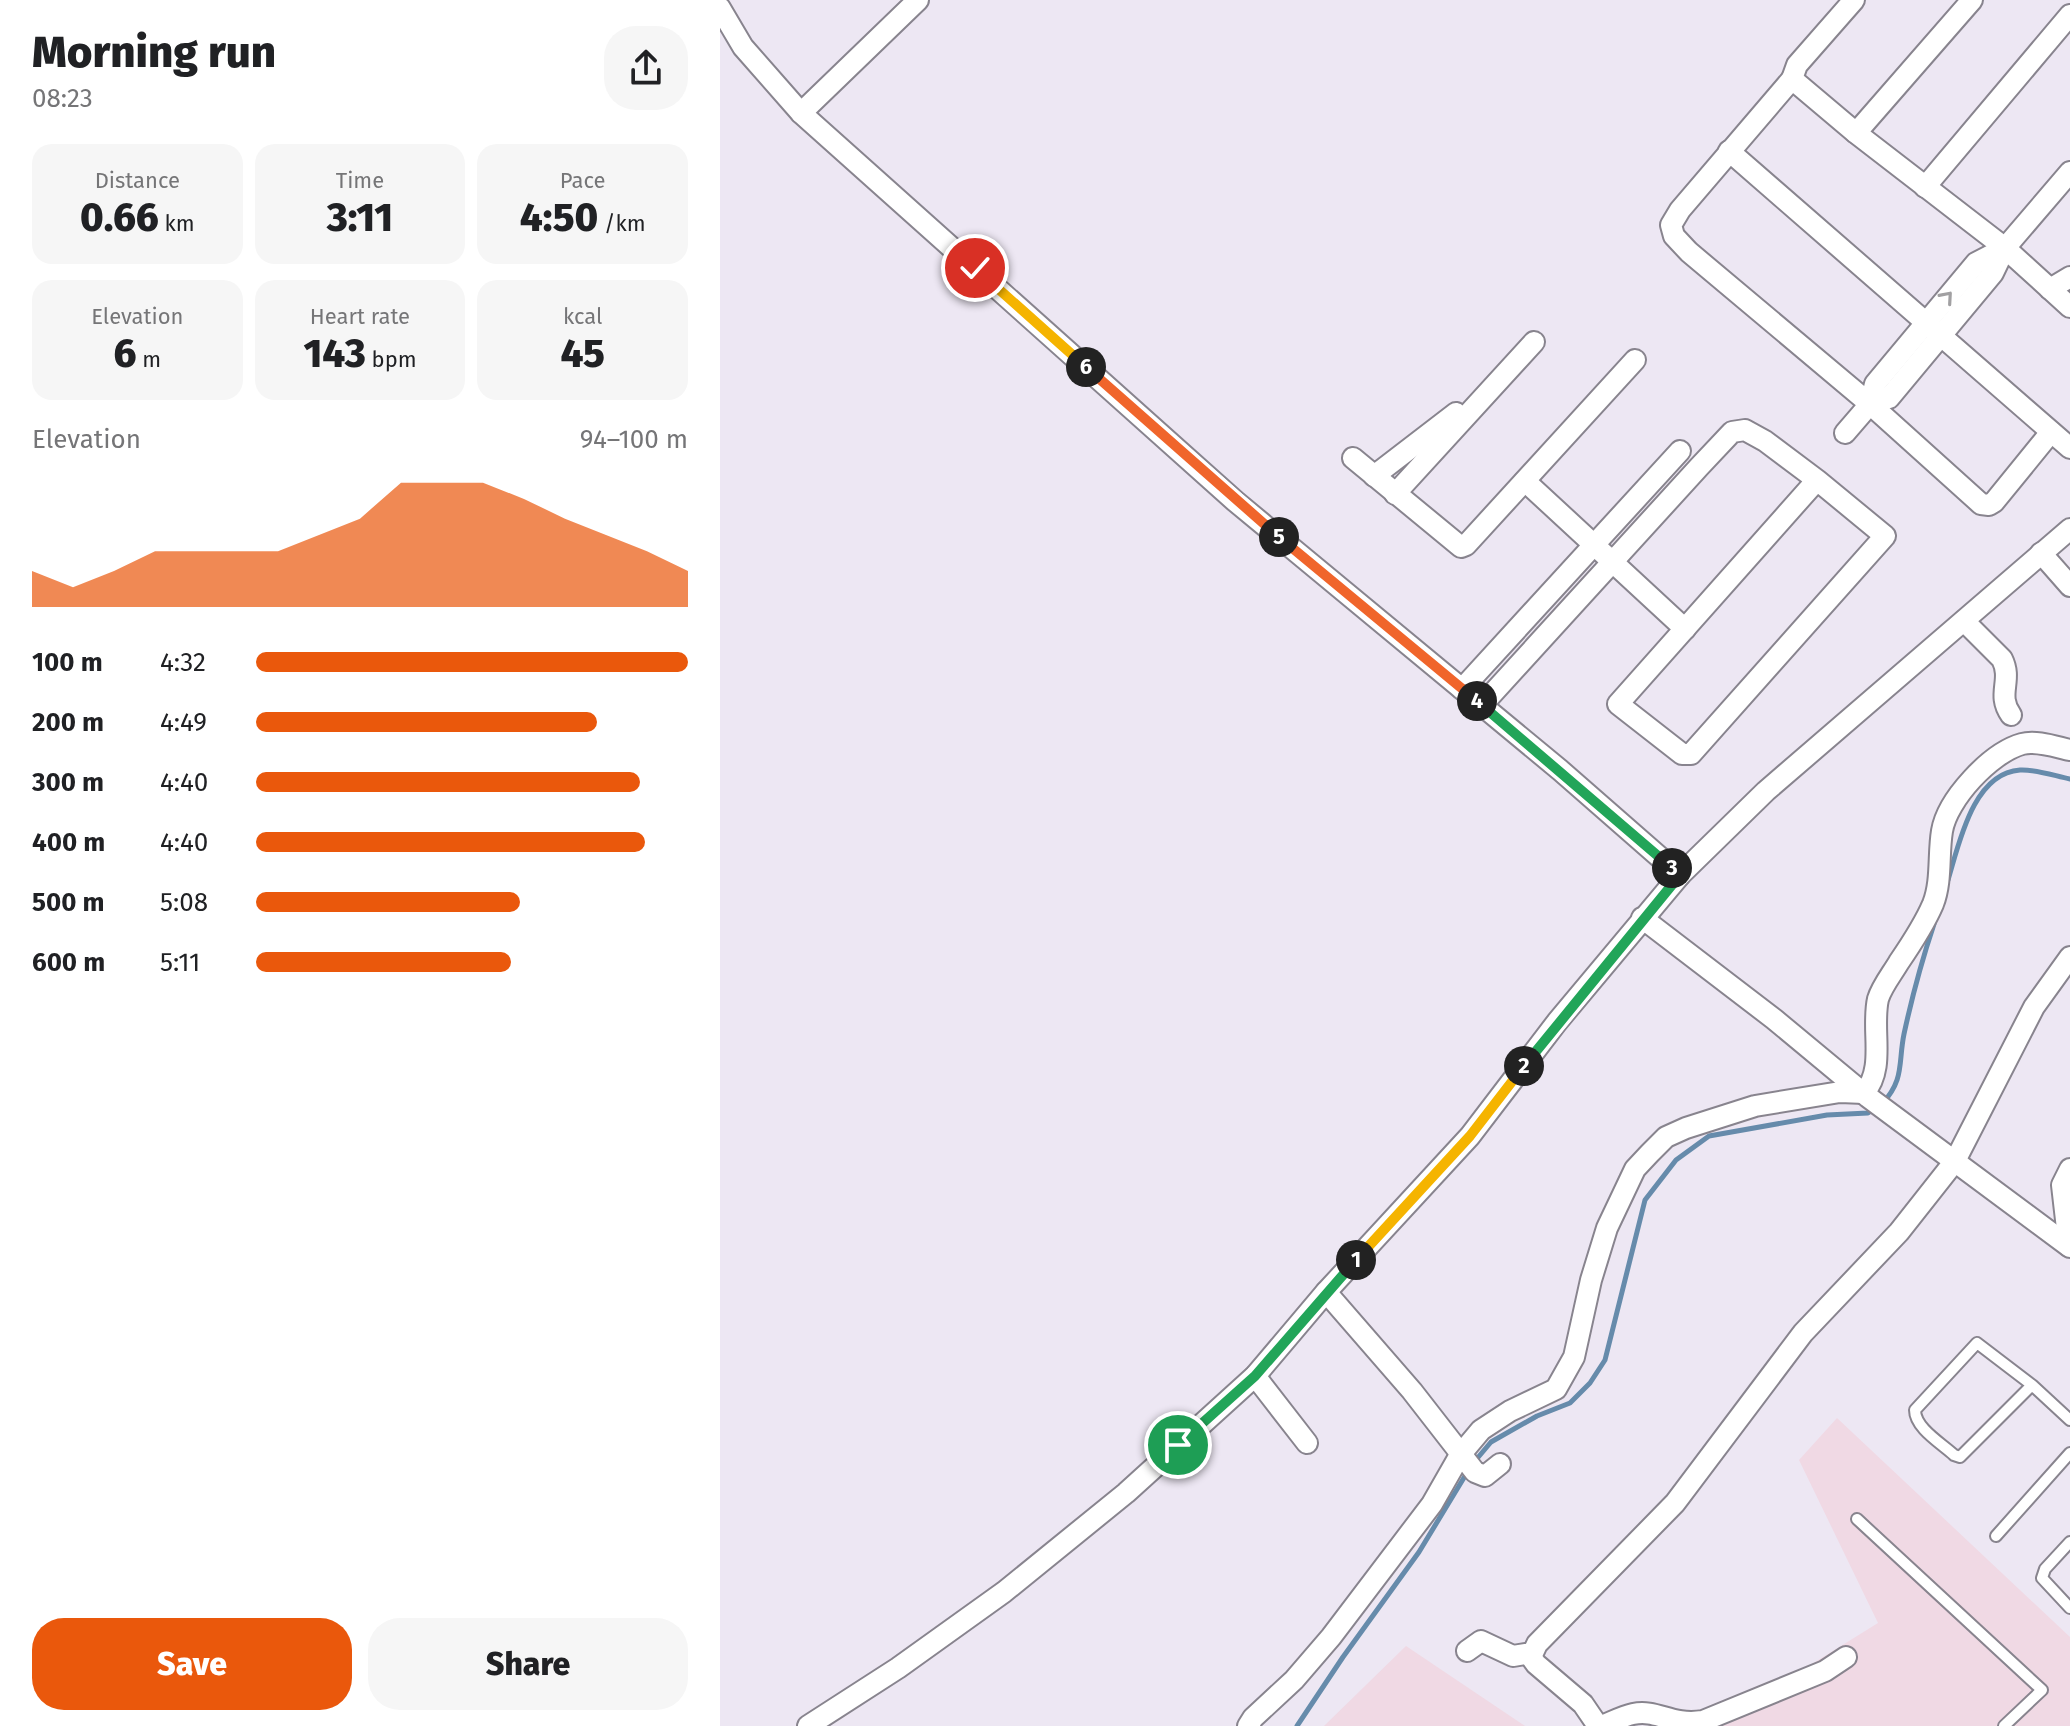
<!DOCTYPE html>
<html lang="en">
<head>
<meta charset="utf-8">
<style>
  body { margin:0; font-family:"Fira Sans",sans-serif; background:#f6f6f6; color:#202124; height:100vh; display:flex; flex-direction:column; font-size:30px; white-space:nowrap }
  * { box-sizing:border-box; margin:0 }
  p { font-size:26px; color:#757577 }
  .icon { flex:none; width:44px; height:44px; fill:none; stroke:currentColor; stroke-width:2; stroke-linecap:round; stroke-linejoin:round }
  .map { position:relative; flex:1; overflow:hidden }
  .sheet { display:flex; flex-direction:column; background:#fff; width:720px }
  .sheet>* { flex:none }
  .pin { position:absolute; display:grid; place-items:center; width:68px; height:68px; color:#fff; margin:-34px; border:4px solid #fff; border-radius:50%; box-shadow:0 2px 8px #0007 }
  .km { position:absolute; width:40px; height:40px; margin:-20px; border-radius:50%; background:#222; color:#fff; font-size:22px; line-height:40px; text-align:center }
  .round { display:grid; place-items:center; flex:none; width:84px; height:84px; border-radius:32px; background:#f6f6f6 }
  .head { display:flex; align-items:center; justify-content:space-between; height:136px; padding:0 32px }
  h1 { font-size:44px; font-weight:800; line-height:60px }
  .stats { display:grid; grid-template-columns:repeat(3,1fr); gap:12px; height:136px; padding:8px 32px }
  .stats div { display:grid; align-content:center; border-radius:20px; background:#f6f6f6; text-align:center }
  .stats b { font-size:40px; font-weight:800 }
  .stats small { font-size:22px; font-weight:400 }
  .stats p { font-size:22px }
  .chart { height:224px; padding:16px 32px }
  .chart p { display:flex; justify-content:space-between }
  .chart svg { width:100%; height:144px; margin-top:8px; fill:#ea580c; opacity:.7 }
  .cta { display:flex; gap:16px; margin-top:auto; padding:16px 32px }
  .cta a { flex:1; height:92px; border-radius:32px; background:#ea580c; color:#fff; font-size:32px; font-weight:800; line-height:92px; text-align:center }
  .cta a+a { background:#f6f6f6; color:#202124 }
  ul { padding:0 32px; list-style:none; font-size:26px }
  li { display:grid; grid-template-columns:128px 96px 1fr; align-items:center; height:60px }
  li i { height:20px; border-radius:10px; background:#ea580c }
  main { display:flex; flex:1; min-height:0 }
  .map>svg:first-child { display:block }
  .industrial { fill:#f0d9e4 }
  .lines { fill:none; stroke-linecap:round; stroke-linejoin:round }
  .stream { stroke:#668bab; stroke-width:5 }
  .lane-casing { stroke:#88848e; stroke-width:14 }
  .street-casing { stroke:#88848e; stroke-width:24 }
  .lane { stroke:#fff; stroke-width:10 }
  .street { stroke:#fff; stroke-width:20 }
  .oneway { stroke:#a1a0a2 }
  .split-1-casing { stroke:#fff; stroke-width:16 }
  .split-2-casing { stroke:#fff; stroke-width:16 }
  .split-3-casing { stroke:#fff; stroke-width:16 }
  .split-4-casing { stroke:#fff; stroke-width:16 }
  .split-5-casing { stroke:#fff; stroke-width:16 }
  .split-6-casing { stroke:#fff; stroke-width:16 }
  .split-7-casing { stroke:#fff; stroke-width:16 }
  .split-1 { stroke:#22a559; stroke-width:10 }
  .split-2 { stroke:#f5b400; stroke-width:10 }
  .split-3 { stroke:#22a559; stroke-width:10 }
  .split-4 { stroke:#22a559; stroke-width:10 }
  .split-5 { stroke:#f0652b; stroke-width:10 }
  .split-6 { stroke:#f0652b; stroke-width:10 }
  .split-7 { stroke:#f5b400; stroke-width:10 }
</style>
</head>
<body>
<main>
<section class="sheet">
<div class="head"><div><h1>Morning run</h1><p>08:23</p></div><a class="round"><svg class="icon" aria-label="share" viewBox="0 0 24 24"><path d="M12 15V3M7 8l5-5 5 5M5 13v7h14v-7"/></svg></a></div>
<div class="stats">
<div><p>Distance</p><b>0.66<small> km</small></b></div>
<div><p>Time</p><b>3:11</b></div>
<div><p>Pace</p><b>4:50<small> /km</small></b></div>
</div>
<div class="stats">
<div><p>Elevation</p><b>6<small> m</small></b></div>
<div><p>Heart rate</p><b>143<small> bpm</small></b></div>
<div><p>kcal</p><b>45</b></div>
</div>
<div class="chart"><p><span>Elevation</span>94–100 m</p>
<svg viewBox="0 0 160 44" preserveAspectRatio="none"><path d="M0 44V33L10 38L20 33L30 27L40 27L50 27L60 27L70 22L80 17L90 6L100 6L110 6L120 11L130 17L140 22L150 27L160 33V44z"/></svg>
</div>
<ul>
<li><b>100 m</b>4:32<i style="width:100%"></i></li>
<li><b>200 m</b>4:49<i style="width:79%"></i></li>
<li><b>300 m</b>4:40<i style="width:89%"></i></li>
<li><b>400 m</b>4:40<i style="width:90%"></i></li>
<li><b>500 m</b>5:08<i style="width:61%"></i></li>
<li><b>600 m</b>5:11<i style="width:59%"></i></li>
</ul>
<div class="cta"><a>Save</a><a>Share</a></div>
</section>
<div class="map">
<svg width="1350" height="1726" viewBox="0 0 1350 1726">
  <rect width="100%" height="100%" fill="#ede7f3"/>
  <g class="industrial">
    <polygon points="1117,1418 1350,1637 1350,1726 938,1726 1016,1711 1158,1623 1079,1460"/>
    <polygon points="686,1646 805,1726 604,1726"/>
  </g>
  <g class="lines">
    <g class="stream">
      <path d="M1228,880C1239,844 1253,773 1300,770C1315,769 1335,776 1350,779"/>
      <path d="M1162,1104C1185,1079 1178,1063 1184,1034C1192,997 1202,960 1214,924"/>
      <polyline points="755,1461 771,1442 817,1416 850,1403 870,1383 885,1360 925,1200 956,1160 989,1136 1107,1115 1148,1113 1154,1109"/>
      <polyline points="577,1726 623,1657 699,1552 748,1471"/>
    </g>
    <g class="lane-casing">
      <g id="lane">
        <path d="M1312,1385L1240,1457L1234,1455C1221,1443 1195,1428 1195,1410L1257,1343L1312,1385L1350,1420"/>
        <polyline points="1137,1519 1322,1690 1284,1726"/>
        <polyline points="1276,1536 1350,1453"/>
        <polyline points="1350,1542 1325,1569 1322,1578 1350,1608"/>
      </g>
    </g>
    <g class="street-casing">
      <g id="street">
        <polyline points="1134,0 1077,65 1072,79 1136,133 1285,248 1350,307"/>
        <polyline points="0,8 23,47 81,113 515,501 840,770 960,875"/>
        <polyline points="1072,79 960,210 951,225 954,236 969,252 1150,404 1261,504 1269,505 1274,502 1331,432"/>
        <polyline points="81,113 198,0"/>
        <polyline points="1136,133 1252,0"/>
        <polyline points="1009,151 1350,448"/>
        <polyline points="1205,187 1350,15"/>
        <polyline points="1330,289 1350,277"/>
        <polyline points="1150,404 1155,384 1256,263 1285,248"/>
        <polyline points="1125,433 1150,404 1169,398 1273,273 1285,248 1350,172"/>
        <polyline points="633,458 741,547 746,545 915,360"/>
        <polyline points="654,476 736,413"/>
        <polyline points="805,481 965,629"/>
        <polyline points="675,494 814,342"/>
        <polyline points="1321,553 1350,586"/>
        <path d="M1244,621L1282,659C1293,681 1276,694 1291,715"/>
        <polyline points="742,689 960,451"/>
        <polyline points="762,705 979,467 1012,432 1025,430 1045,441 1097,480 1165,536 971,754 962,754 898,704 1097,480"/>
        <polyline points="922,918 1054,1019 1148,1097 1350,1247"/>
        <polyline points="1349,1246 1342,1185 1350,1169"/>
        <polyline points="606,1292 692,1391 755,1472 765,1476 780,1464"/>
        <polyline points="535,1376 587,1443"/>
        <polyline points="747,1651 761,1641 793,1656 812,1653"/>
        <polyline points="88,1726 178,1668 284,1592 406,1493 535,1376 606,1292 750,1136 837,1022 960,875 1046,791 1350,529"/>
        <path d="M528,1726L533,1718L574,1680L611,1637L712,1504L740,1455L761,1430L790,1411L836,1389L854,1357L871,1280L887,1228L915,1169L930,1153L946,1137L966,1128L1035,1106L1120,1092L1144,1093C1166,1068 1151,1030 1158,999C1162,986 1172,974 1179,962C1192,943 1204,925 1213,904C1222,881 1218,855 1222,831C1227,800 1270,753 1302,744C1316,740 1336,747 1350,750"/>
        <polyline points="878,1726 863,1704 816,1664 811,1657 817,1644 955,1503 1083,1333 1179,1232 1235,1161 1314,1007 1350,957"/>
        <path d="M882,1726C892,1722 903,1716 913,1714C938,1709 950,1726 983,1721L1105,1671L1126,1657"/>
      </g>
    </g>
    <use href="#lane" class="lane"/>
    <use href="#street" class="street"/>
  </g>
  <defs><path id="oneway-chevron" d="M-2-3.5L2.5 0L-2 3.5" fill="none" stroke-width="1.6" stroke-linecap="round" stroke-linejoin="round" transform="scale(2)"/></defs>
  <use class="oneway" href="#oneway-chevron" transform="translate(1227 297) rotate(-49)"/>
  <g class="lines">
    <g class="split-1-casing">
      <polyline id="split-1" points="458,1445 535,1376 636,1260"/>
    </g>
    <g class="split-2-casing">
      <polyline id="split-2" points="636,1260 750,1136 804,1066"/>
    </g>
    <g class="split-3-casing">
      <polyline id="split-3" points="804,1066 960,875 952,868"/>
    </g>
    <g class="split-4-casing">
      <polyline id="split-4" points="757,701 952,868"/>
    </g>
    <g class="split-5-casing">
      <polyline id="split-5" points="559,537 757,701"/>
    </g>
    <g class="split-6-casing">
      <polyline id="split-6" points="366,367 559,537"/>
    </g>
    <g class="split-7-casing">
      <polyline id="split-7" points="255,268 366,367"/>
    </g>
    <use href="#split-1" class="split-1"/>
    <use href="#split-2" class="split-2"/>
    <use href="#split-3" class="split-3"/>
    <use href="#split-4" class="split-4"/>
    <use href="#split-5" class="split-5"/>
    <use href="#split-6" class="split-6"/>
    <use href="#split-7" class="split-7"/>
  </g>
</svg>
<div class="pin" style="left:458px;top:1445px;background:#1e9e55"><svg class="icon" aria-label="arrive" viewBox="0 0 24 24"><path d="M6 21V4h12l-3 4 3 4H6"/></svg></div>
<div class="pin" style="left:255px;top:268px;background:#d93025"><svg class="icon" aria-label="check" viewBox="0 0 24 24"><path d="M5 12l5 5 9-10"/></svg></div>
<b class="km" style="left:636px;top:1260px">1</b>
<b class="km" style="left:804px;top:1066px">2</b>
<b class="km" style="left:952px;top:868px">3</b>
<b class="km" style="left:757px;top:701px">4</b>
<b class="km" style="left:559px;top:537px">5</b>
<b class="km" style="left:366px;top:367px">6</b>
</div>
</main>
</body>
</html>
